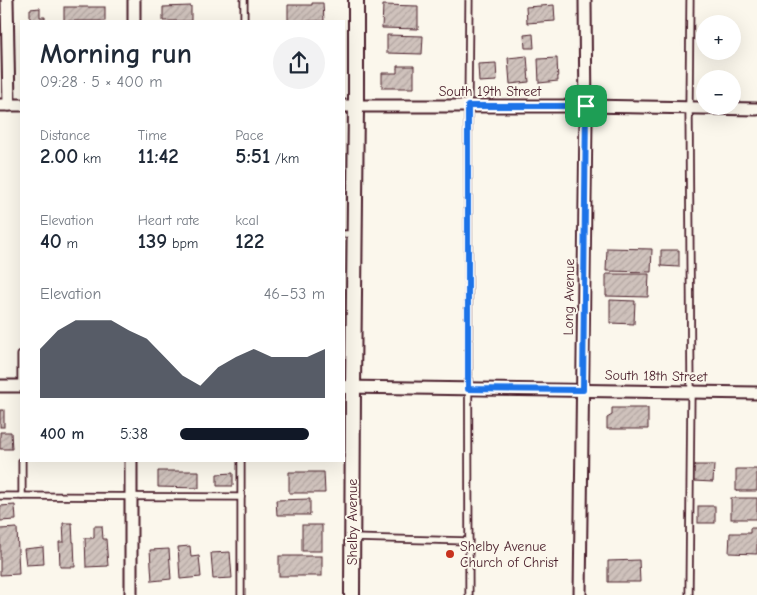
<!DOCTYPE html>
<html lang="en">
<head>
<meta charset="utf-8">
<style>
  body { margin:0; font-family:"Comic Neue",sans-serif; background:#f2f2f3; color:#1f2937; height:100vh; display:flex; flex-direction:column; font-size:19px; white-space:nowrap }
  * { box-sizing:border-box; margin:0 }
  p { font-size:16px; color:#747a83 }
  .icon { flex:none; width:28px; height:28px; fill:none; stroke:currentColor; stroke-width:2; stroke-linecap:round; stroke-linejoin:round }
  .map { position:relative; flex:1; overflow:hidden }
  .drawer { position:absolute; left:20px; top:20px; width:325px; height:442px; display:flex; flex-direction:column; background:#fff; border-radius:0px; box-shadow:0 5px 20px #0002 }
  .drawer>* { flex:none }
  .fabs { position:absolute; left:696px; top:15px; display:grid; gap:10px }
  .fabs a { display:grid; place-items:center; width:45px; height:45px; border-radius:50%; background:#fff; box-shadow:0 5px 20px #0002; font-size:25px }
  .pin { position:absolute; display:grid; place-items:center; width:42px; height:42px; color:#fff; margin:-21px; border-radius:10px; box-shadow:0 2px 8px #0006 }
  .round { display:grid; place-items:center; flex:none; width:52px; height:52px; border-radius:26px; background:#f2f2f3 }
  .head { display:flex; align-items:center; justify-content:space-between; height:85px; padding:0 20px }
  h1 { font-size:28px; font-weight:800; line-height:38px }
  .metrics { display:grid; grid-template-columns:repeat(3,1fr); gap:8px; height:85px; padding:5px 20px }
  .metrics div { display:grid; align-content:center }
  .metrics b { font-size:21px; font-weight:800 }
  .metrics small { font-size:14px; font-weight:400 }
  .metrics p { font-size:14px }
  .chart { height:140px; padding:10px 20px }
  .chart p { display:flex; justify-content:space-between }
  .chart svg { width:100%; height:90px; margin-top:5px; fill:#111827; opacity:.7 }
  ul { padding:0 20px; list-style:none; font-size:16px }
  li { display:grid; grid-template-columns:80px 60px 1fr; align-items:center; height:38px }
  li i { height:12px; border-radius:6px; background:#111827 }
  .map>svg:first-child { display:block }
  .building { fill:url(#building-hatch); stroke:#4a1f2b }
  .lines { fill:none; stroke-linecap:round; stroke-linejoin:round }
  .service-casing { stroke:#4a1f2b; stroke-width:9 }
  .minor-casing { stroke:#4a1f2b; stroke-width:15 }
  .tertiary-casing { stroke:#4a1f2b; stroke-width:18 }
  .service { stroke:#fbf7ec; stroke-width:5.5 }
  .minor { stroke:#fbf7ec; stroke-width:11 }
  .tertiary { stroke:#fbf7ec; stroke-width:14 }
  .route-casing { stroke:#fff; stroke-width:10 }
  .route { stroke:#1a73e8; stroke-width:6 }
  .poi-dot { fill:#c8321e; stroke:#fbf7ec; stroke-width:2 }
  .labels { text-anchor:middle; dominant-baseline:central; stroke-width:4; stroke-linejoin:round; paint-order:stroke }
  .street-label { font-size:14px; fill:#4a1f2b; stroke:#fbf7ec }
  .poi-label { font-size:14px; fill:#4a1f2b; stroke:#fbf7ec; text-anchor:start }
</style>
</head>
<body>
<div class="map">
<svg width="757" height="595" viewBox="0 0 757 595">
  <defs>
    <pattern id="building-hatch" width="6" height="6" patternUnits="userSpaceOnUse" patternTransform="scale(1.25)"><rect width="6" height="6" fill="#cfc2bc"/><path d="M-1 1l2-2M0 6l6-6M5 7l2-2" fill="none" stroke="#b3a6a2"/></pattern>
  </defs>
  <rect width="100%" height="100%" fill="#fbf7ec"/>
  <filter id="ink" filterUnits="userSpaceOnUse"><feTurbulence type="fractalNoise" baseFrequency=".02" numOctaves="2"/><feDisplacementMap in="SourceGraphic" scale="10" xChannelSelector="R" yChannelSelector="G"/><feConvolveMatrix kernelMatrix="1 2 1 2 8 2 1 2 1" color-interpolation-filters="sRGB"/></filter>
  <g filter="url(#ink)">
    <g class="building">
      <polygon points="312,3 323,3 324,21 288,21 288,5 312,5"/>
      <polygon points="383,5 418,6 418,29 382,28"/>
      <polygon points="554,5 555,21 527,23 526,7"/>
      <polygon points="191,6 191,21 163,21 163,7"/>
      <rect x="64" y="7" width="41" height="14"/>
      <polygon points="40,8 40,17 45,17 45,21 30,21 30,9"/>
      <polygon points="533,34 534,48 525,48 524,35"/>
      <polygon points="387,35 423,36 422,54 387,53"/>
      <polygon points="527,56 529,82 510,84 508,58"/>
      <polygon points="557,58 558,81 539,83 538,59"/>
      <polygon points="496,63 497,81 479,82 478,64"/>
      <polygon points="397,66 414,66 414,88 382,88 382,73 397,73"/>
      <polygon points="607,248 652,249 651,272 606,271"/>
      <polygon points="661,250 679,250 679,267 661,266"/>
      <polygon points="606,274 649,274 648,297 606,296"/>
      <polygon points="610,300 635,301 634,324 610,323"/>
      <polygon points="612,408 648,408 648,429 607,429 607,418 612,415"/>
      <rect x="0" y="410" width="4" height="17"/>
      <polygon points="0,432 11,432 12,449 0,449"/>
      <polygon points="693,465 714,465 713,482 693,481"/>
      <rect x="736" y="469" width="21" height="22"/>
      <polygon points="158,471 199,471 199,488 158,487"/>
      <polygon points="289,472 324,472 325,493 289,493"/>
      <polygon points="233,473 233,486 217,486 217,474"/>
      <rect x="731" y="498" width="26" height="21"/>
      <polygon points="310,499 310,515 277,515 276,500"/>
      <polygon points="15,505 16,520 0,521 0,506"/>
      <rect x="698" y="506" width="17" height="17"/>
      <polygon points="63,523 72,523 73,542 74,542 75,567 60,567 59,542 64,542"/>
      <rect x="302" y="525" width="20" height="26"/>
      <polygon points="94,526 102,526 103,539 106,539 108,566 86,567 85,538 94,538"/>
      <polygon points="17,528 19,574 0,575 0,529"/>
      <polygon points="750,528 757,528 757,554 729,553 730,533 750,533"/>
      <polygon points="190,546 191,557 199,556 201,577 180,579 178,547"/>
      <polygon points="43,547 44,564 26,565 24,549"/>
      <polygon points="169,549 171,579 152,581 150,550"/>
      <polygon points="230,552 232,578 213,579 211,553"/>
      <rect x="279" y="556" width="43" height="20"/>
      <polygon points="639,560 640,582 608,582 608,561"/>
    </g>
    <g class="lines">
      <g class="service-casing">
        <g id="service">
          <polyline points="244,21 244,0"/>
          <polyline points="344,234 355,234"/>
          <polyline points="21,388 21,355"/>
          <polyline points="241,461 241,595"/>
          <polyline points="0,496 241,497"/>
          <polyline points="22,496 22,461"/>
          <polyline points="352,538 469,541"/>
          <polyline points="469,595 468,106 469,0"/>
          <polyline points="689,595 691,392 689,108 690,0"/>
        </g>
      </g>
      <g class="minor-casing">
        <g id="minor">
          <polyline points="7,0 9,105"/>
          <polyline points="134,21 134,0"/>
          <polyline points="0,105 21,105"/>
          <polyline points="344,106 586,106 757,109"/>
          <polyline points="0,386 21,386"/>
          <polyline points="344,387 757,393"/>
          <polyline points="131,461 131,595"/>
          <polyline points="580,595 586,119 585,0"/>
        </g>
      </g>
      <g class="tertiary-casing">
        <polyline id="tertiary" points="352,595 353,387 356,106 356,0"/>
      </g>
      <use href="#service" class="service"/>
      <use href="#minor" class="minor"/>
      <use href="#tertiary" class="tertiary"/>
    </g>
  </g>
  <g class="lines" filter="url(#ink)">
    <g class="route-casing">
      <polygon id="route" points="468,106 586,106 583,390 468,389"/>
    </g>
    <use href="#route" class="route"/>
  </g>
  <circle class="poi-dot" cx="450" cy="554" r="5"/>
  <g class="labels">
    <g class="street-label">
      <text x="490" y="91">South 19th Street</text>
      <text transform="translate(569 297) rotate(-89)">Long Avenue</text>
      <text transform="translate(656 376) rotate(1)">South 18th Street</text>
      <text transform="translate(352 522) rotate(-90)">Shelby Avenue</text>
    </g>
    <g class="poi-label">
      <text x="460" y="546">Shelby Avenue<tspan x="460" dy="16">Church of Christ</tspan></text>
    </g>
  </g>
</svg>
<div class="fabs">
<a>+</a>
<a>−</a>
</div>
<div class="pin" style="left:586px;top:106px;background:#1e9e55"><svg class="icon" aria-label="arrive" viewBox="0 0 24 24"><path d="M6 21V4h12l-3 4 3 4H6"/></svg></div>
<section class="drawer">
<div class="head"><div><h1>Morning run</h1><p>09:28 · 5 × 400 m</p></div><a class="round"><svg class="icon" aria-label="share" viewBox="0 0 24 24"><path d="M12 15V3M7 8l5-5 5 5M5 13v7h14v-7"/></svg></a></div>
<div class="metrics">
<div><p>Distance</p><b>2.00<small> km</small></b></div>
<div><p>Time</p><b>11:42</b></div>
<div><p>Pace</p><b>5:51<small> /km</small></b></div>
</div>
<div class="metrics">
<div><p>Elevation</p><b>40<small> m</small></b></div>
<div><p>Heart rate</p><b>139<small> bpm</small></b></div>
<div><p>kcal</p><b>122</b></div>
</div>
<div class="chart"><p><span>Elevation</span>46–53 m</p>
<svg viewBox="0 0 160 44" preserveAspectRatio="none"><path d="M0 44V20L10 11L20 6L30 6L40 6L50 11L60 15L70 24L80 33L90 38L100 29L110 24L120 20L130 24L140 24L150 24L160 20V44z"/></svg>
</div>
<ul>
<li><b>400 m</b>5:38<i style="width:89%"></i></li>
</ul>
</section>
</div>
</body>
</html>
